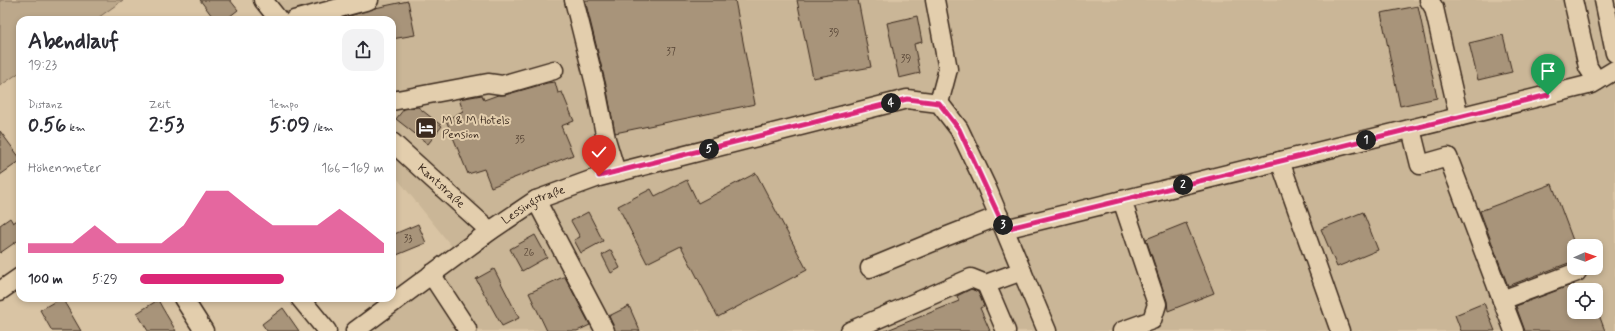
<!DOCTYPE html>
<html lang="de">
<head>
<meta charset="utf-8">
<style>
  body { margin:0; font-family:Mynerve,sans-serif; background:#f2f2f3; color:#2b2b33; height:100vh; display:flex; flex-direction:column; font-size:15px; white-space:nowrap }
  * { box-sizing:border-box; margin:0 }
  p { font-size:13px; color:#7c7c81 }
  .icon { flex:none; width:22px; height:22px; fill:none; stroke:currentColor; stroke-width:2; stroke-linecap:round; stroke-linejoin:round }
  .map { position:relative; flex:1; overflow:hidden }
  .panel { position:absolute; left:16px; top:16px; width:380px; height:286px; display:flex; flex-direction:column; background:#fff; border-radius:12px; box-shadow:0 2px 6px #0003 }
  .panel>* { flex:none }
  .needle { width:26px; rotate:88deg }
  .buttons { position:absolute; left:1567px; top:239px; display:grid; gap:8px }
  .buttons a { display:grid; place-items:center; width:36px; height:36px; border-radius:8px; background:#fff; box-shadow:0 2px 6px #0003; font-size:20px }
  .pin { position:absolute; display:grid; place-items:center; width:34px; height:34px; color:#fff; margin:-41px -17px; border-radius:50% 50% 50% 0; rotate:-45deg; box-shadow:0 0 4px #0007 }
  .pin .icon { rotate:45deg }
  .km { position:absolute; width:20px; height:20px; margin:-10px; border-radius:50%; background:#222; color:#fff; font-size:11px; line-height:20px; text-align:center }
  .round { display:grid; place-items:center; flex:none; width:42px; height:42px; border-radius:12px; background:#f2f2f3 }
  .head { display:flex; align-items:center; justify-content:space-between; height:68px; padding:0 12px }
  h1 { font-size:22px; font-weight:700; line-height:30px }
  .stats { display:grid; grid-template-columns:repeat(3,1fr); gap:6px; height:68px; padding:4px 12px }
  .stats div { display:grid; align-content:center }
  .stats b { font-size:20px; font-weight:700 }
  .stats small { font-size:11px; font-weight:400 }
  .stats p { font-size:11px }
  .chart { height:112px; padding:8px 12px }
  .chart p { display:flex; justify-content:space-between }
  .chart svg { width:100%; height:72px; margin-top:4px; fill:#db2777; opacity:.7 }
  ul { padding:0 12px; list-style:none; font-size:13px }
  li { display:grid; grid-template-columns:64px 48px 1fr; align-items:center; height:30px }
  li i { height:10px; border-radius:5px; background:#db2777 }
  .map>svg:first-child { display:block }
  .built { fill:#cab697; fill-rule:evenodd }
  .green { fill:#bca88b; stroke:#7c6954 }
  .building { fill:#a8947a; stroke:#3b2a1e }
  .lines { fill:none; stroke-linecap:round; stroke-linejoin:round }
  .minor-casing { stroke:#3b2a1e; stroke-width:21 }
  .minor { stroke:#e3cead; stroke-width:18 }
  .route-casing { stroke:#fff; stroke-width:8 }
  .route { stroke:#db2777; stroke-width:5 }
  .labels { text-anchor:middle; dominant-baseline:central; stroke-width:4; stroke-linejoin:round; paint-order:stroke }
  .number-label { font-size:10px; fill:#564435 }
  .poi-label { font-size:12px; fill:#3b2a1e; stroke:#e3cead; text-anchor:start }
  .street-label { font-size:12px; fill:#3b2a1e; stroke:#e3cead }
</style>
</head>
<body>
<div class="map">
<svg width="1615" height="331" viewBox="0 0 1615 331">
  <rect width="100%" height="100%" fill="#d9c4a4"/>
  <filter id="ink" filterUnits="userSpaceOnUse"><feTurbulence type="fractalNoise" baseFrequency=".025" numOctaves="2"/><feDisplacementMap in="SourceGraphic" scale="8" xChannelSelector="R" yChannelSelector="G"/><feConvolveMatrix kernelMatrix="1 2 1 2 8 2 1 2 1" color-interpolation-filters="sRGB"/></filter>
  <g filter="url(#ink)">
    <path class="built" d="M254,0H1615V331H350L457,253L392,172V20H270ZM1574,246H1596V268H1574ZM1574,290H1596V312H1574Z"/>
    <polygon class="green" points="0,0 123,0 95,20 20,20 20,72 0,86"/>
    <g class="building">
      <polygon points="200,0 230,0 238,10 225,20 215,20"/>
      <polygon points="585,0 735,0 755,104 615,133 606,85"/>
      <polygon points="797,0 858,0 871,67 813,78"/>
      <polygon points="408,1 415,35 392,39 392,20 340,20 340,19 375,8"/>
      <polygon points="1418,6 1437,98 1400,106 1381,13"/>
      <polygon points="917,16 922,42 914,44 920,73 899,78 887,23"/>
      <polygon points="1503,35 1512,72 1478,80 1469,43"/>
      <polygon points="555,82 558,93 562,92 574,121 561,126 573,155 491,187 484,169 468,174 446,120 463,111 459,99 482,95 484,100 498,95 505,95 547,83"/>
      <polygon points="418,107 442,126 428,144 396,119 404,109"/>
      <polygon points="0,131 20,158 20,161 0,175"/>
      <polygon points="756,173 807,270 718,317 681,246 647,263 618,206 651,189 655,196 687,180 698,203"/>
      <polygon points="1552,184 1574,243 1574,261 1508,286 1480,211"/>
      <polygon points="588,212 603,241 581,253 574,240 580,237 571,221"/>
      <polygon points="1363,212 1378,250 1337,267 1321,229"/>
      <polygon points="10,218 13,223 20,218 20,239 0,253 0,225"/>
      <polygon points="1186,223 1214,293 1168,311 1167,301 1146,239"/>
      <polygon points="418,224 426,243 392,257 392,235"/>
      <polygon points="535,235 547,257 522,271 510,249"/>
      <polygon points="611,250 620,268 611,273 602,255"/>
      <polygon points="494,269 519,318 502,326 476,279"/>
      <polygon points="563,277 565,277 590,325 577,331 547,331 529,293"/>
      <polygon points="1574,284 1574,312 1598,312 1605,331 1525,331 1516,306"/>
      <polygon points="971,289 978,292 984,306 980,308 990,331 885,331 959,301 957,296"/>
      <polygon points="61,298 62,298 81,331 52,331 40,310"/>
      <polygon points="158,300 163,309 176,331 148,331 137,313"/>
      <polygon points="1484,303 1495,331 1461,331 1455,315"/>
      <polygon points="629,306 640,331 615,331 609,316"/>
      <polygon points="283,308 299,331 267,331 262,324"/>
    </g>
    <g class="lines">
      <g class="minor-casing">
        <g id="minor">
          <polyline points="263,0 279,20"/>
          <polyline points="574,0 596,88 606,139 616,172"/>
          <polyline points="935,0 948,69 939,103"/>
          <polyline points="1429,0 1434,8 1459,117"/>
          <polyline points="1573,0 1588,67 1597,81"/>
          <polyline points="1604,0 1615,53"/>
          <polyline points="294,20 369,0"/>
          <polyline points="392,101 488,83 502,85 554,70"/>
          <polyline points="1411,129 1420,165 1448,157 1502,300"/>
          <path id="s1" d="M392,142L490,231"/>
          <polyline points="1280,161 1340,331"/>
          <polyline points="536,200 605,331"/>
          <polyline points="1122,200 1157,304 1152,320 1122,331"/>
          <polyline points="1005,229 1592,84 1615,70"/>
          <polyline points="870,268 945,237 999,216"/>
          <polyline points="431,274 467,329 467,331"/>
          <polyline points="986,284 1006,331"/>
          <polyline points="0,291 20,277"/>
          <polyline points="183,298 204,331"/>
          <polyline points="300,298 327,331"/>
          <path id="s2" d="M355,331L490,231L536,200L599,177L907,99L939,103L959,129L987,188L1047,331"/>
          <polyline points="850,331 971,278 986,284 1022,271"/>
          <polyline points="1514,331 1502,300 1577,272"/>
        </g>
      </g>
      <use href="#minor" class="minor"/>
    </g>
  </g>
  <g class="lines" filter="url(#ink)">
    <g class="route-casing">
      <polyline id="route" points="599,176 907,99 939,103 959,129 1005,229 1548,95"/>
    </g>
    <use href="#route" class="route"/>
  </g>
  <defs>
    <g id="hotel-square" transform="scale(1.15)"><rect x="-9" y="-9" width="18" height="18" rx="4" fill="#3b2a1e" stroke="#e3cead"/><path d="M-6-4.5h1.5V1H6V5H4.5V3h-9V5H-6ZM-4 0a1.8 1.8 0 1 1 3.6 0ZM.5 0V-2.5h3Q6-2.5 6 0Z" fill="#fff"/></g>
  </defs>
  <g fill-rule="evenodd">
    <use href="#hotel-square" x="426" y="128"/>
  </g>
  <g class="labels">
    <g class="number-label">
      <text x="834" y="33">39</text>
      <text x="671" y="52">37</text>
      <text x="906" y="59">39</text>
      <text x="520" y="140">35</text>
      <text x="408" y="239">33</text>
      <text x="529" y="253">26</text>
    </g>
    <g class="poi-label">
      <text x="442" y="121">M &amp; M Hotels<tspan x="442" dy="14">Pension</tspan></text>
    </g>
    <g class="street-label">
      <text stroke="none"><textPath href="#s1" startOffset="66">Kantstraße</textPath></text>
      <text stroke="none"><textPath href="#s2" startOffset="219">Lessingstraße</textPath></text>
    </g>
  </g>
</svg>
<div class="buttons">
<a><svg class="needle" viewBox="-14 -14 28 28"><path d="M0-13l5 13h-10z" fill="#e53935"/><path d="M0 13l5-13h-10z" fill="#7c7c81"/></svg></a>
<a><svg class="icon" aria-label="locate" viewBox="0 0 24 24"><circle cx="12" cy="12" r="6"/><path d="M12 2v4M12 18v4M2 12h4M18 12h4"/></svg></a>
</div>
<div class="pin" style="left:1548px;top:95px;background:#1e9e55"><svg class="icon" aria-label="arrive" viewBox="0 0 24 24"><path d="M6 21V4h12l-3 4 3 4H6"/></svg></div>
<div class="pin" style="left:599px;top:176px;background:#d93025"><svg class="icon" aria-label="check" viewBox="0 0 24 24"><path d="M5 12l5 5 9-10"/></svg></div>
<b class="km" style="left:1366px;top:140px">1</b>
<b class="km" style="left:1183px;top:185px">2</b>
<b class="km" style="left:1003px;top:225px">3</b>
<b class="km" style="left:891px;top:103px">4</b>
<b class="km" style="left:709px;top:149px">5</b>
<section class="panel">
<div class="head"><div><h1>Abendlauf</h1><p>19:23</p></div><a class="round"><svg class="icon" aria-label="share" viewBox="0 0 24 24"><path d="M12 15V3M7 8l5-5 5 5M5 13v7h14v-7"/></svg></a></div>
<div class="stats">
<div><p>Distanz</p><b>0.56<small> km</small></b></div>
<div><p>Zeit</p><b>2:53</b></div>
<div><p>Tempo</p><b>5:09<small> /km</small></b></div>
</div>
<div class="chart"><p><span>Höhenmeter</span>166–169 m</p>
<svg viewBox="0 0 160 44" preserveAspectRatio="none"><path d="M0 44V38L10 38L20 38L30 27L40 38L50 38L60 38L70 27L80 6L90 6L100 17L110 27L120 27L130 27L140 17L150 27L160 38V44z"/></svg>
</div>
<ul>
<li><b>100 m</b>5:29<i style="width:59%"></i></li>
</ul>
</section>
</div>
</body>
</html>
